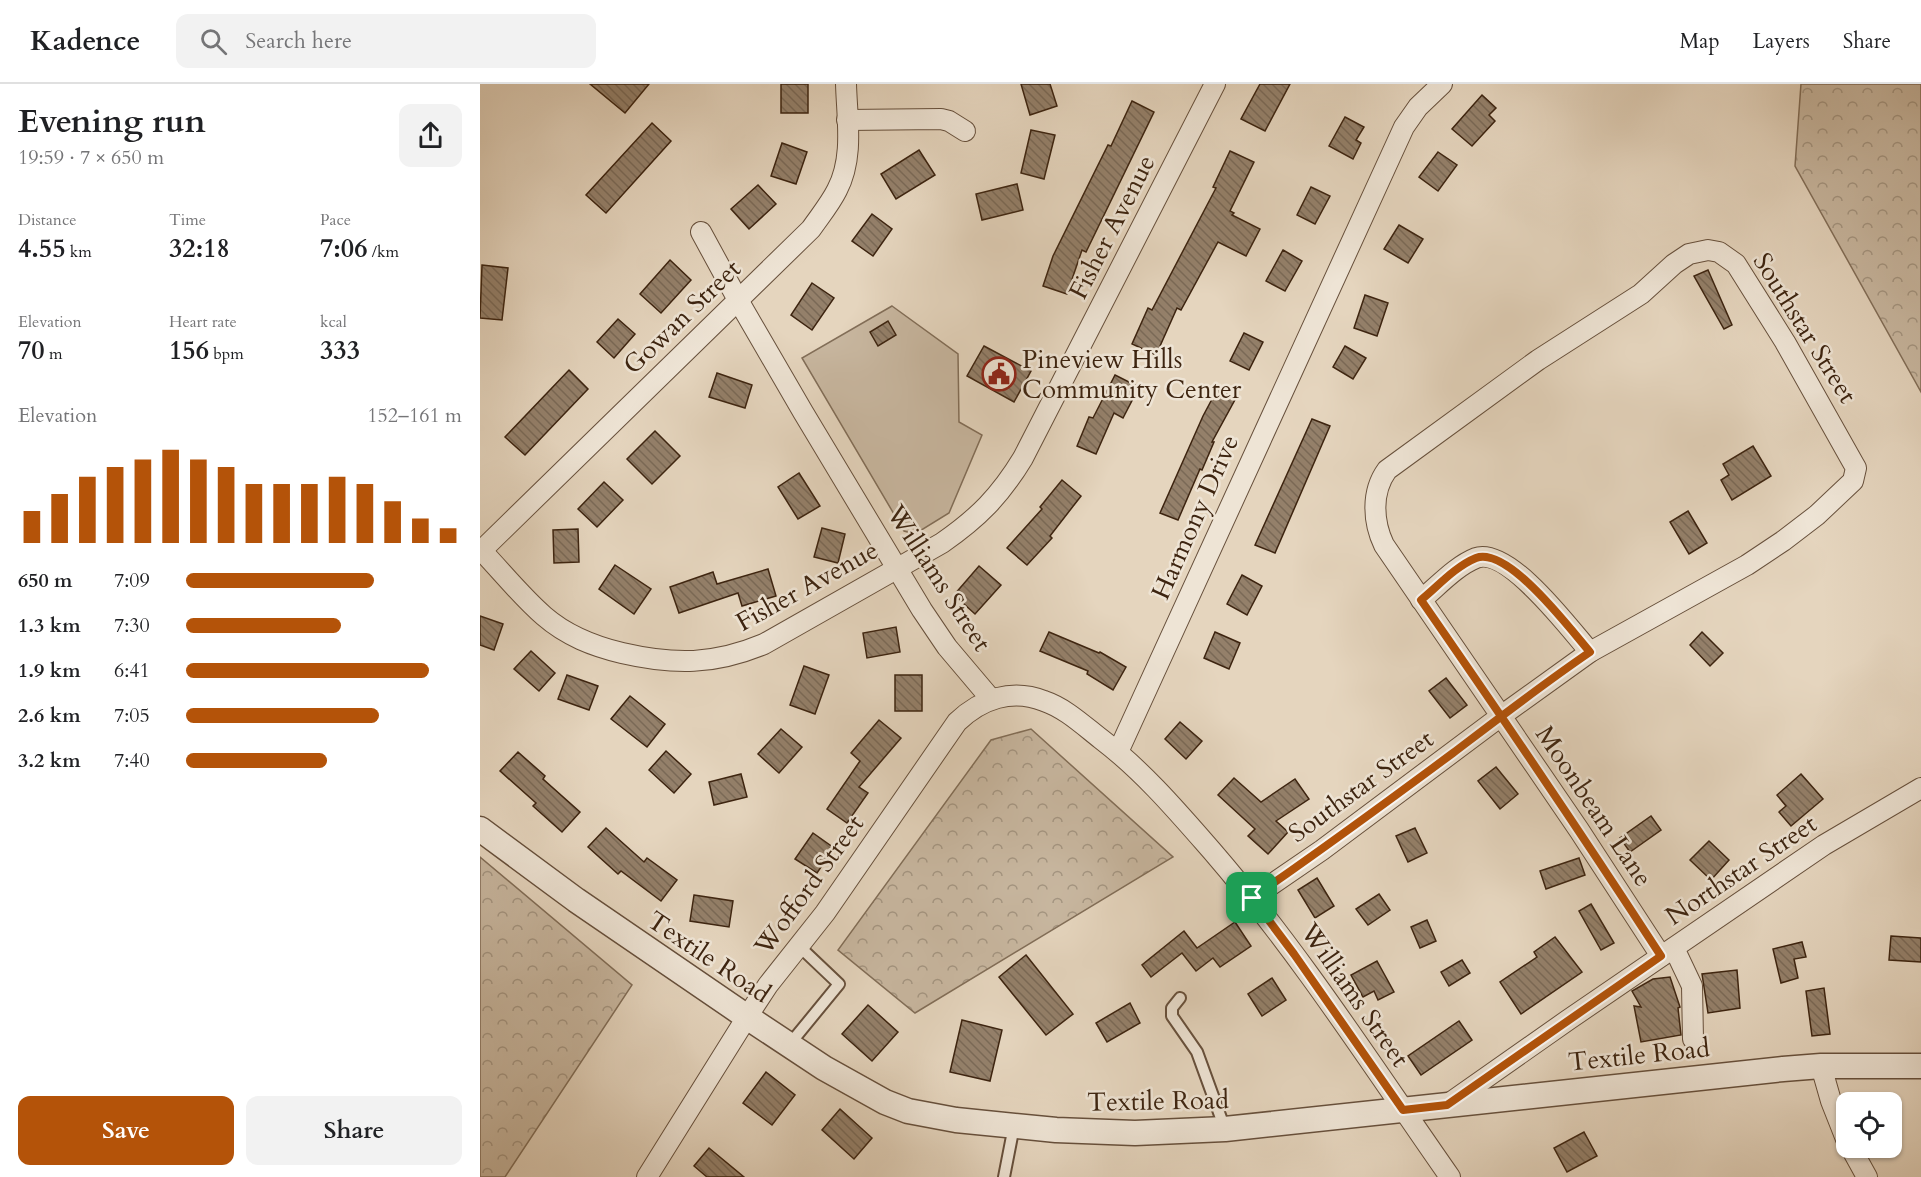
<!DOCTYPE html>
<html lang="en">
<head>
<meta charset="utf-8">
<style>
  body { margin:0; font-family:Cardo,serif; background:#f2f2f2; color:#202124; height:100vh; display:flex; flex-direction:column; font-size:22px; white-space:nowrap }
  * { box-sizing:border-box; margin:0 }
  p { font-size:20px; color:#757577 }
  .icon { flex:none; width:33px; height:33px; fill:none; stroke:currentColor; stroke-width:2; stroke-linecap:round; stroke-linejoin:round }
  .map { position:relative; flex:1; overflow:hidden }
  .side { display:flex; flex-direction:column; background:#fff; width:480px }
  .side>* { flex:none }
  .buttons { position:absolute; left:1356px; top:1008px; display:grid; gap:12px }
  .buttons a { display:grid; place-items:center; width:66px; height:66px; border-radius:12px; background:#fff; box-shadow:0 2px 4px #0004; font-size:30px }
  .pin { position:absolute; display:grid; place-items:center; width:51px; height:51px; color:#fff; margin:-26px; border-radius:12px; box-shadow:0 3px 9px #0006 }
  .round { display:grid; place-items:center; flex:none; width:63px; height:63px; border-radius:12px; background:#f2f2f2 }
  .summary { display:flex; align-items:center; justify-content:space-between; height:102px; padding:0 18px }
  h1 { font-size:33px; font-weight:800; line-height:45px }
  .metrics { display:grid; grid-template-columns:repeat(3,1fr); gap:9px; height:102px; padding:6px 18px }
  .metrics div { display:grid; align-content:center }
  .metrics b { font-size:26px; font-weight:800 }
  .metrics small { font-size:16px; font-weight:400 }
  .metrics p { font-size:16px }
  .chart { height:168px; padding:12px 18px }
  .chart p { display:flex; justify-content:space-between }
  .chart svg { width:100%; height:108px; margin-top:6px; stroke:#b45309; stroke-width:6 }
  .primary-button { display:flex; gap:12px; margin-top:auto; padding:12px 18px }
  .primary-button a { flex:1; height:69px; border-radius:12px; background:#b45309; color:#fff; font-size:24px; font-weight:800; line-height:69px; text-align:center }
  .primary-button a+a { background:#f2f2f2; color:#202124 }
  ul { padding:0 18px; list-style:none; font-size:20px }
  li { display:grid; grid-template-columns:96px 72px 1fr; align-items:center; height:45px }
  li i { height:15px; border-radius:8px; background:#b45309 }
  header { display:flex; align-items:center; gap:36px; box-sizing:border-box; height:84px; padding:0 30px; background:#fff; border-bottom:2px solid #e0e0e0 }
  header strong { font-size:28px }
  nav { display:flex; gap:33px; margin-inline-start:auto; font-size:21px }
  .search { width:420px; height:54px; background:#f2f2f2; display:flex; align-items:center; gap:15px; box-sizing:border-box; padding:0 21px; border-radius:12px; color:#757577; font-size:22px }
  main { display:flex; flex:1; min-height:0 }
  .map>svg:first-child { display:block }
  .forest { fill:url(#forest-crowns); stroke:#826e58; stroke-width:1.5 }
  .green { fill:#c8b7a0; stroke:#826e58; stroke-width:1.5 }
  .building { fill:url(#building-back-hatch); stroke:#3d2410; stroke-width:1.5 }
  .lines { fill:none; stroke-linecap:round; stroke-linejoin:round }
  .service-casing { stroke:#67503c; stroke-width:14 }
  .minor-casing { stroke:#67503c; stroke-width:22 }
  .tertiary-casing { stroke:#67503c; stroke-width:27 }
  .service { stroke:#eee4d5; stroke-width:10 }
  .minor { stroke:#eee4d5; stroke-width:20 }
  .tertiary { stroke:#eee4d5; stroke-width:24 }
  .route-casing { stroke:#fff; stroke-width:12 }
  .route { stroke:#b45309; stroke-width:8 }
  .labels { text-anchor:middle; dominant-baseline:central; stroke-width:5; stroke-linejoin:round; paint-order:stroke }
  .street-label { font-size:26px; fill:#3d2410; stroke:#eee4d5 }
  .poi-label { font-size:26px; fill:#3d2410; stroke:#eee4d5; text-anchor:start }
</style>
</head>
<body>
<header>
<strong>Kadence</strong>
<div class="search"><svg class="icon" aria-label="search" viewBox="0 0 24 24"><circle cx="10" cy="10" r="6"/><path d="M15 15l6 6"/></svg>Search here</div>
<nav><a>Map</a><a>Layers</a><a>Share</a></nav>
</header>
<main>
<section class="side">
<div class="summary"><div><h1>Evening run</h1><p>19:59 · 7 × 650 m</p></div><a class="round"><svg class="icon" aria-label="share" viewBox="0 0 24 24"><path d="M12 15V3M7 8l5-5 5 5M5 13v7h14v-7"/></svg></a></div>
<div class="metrics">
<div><p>Distance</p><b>4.55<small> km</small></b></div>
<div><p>Time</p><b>32:18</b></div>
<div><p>Pace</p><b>7:06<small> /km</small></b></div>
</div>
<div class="metrics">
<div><p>Elevation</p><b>70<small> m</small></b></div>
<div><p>Heart rate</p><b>156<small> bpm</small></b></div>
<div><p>kcal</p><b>333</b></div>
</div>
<div class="chart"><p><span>Elevation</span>152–161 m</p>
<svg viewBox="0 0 160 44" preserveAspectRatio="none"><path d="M5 44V31M15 44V24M25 44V17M35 44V13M45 44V10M55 44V6M65 44V10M75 44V13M85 44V20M95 44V20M105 44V20M115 44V17M125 44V20M135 44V27M145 44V34M155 44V38"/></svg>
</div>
<ul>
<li><b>650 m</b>7:09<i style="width:68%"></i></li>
<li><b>1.3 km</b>7:30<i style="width:56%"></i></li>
<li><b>1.9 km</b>6:41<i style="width:88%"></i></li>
<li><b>2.6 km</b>7:05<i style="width:70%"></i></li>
<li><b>3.2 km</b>7:40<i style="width:51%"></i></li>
</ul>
<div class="primary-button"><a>Save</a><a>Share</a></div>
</section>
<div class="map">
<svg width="1441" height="1093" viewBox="0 0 1441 1093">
  <defs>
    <pattern id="forest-crowns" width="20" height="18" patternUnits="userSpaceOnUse" patternTransform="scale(1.5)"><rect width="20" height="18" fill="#c8b7a0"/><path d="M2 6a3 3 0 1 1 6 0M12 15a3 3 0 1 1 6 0" fill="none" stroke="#a49581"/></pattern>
    <pattern id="building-back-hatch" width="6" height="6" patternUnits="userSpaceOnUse" patternTransform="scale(1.5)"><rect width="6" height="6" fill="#94806a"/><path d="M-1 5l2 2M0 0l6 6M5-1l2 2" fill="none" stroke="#7a6956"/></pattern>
  </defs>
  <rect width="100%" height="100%" fill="#e5d5be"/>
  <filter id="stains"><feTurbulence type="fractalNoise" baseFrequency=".00333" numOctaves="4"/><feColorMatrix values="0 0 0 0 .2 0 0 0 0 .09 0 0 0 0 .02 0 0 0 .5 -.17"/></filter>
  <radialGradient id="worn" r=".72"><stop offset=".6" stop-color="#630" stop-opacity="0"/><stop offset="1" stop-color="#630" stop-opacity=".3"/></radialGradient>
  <g class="forest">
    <polygon points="1321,0 1441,0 1441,308 1315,82"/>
    <polygon points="551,645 693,773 435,929 358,866 511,656"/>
    <polygon points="0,773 152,901 25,1093 0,1093"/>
  </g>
  <polygon class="green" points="412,222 478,270 479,338 502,351 469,429 435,450 424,447 322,274"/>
  <g class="building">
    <polygon points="110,0 169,0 145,29"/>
    <rect x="301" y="0" width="27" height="29"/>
    <polygon points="541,0 570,0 577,22 550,31"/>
    <polygon points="780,0 810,0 785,47 761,35"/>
    <polygon points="1002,11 1016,24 1009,31 1015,37 992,62 972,45"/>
    <polygon points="652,17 674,28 606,168 602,166 587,210 563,202 573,172 628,61 631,62"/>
    <polygon points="865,33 884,43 876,56 881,59 873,75 849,62"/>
    <polygon points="172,39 191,57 126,129 106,111"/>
    <polygon points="551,46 575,51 564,95 541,89"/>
    <polygon points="302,59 327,68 316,100 291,92"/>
    <polygon points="439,66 455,91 416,115 401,90"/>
    <polygon points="750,67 774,78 750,127 754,129 752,131 780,145 766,172 738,158 701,226 697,224 676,271 652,260 668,224 672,226 736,104 733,103"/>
    <polygon points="958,68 977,81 958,107 939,93"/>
    <polygon points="537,100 543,126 502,136 496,110"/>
    <polygon points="278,101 296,120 269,145 251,125"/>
    <polygon points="831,103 850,112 835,140 817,131"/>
    <polygon points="392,130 412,145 393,172 372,157"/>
    <polygon points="919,141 943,155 928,179 904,165"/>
    <polygon points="803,166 822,177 805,207 786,197"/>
    <polygon points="190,176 211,196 181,229 160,210"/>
    <polygon points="2,181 28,184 22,236 0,234"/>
    <polygon points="1228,186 1252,241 1244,245 1214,192"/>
    <polygon points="332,199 354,214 332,246 311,231"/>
    <polygon points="885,211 908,219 897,252 874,244"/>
    <polygon points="138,235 155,250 134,274 117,258"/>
    <polygon points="408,237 416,251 398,262 390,248"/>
    <polygon points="764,249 783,258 769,286 750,277"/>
    <polygon points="504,262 551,287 534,318 487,292"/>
    <polygon points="865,262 886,274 873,295 853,283"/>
    <polygon points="89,286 108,305 45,371 25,353"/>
    <polygon points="237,289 272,301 265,324 229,313"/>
    <polygon points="635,291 659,303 643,334 634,329 616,370 597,362 609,333 613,334"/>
    <polygon points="739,302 757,312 732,358 734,358 722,386 720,385 698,436 680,429 723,332"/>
    <polygon points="832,335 850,342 795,469 775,461"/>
    <polygon points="175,347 200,372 172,400 147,375"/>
    <polygon points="1273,362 1291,392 1252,416 1241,396 1249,391 1243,380"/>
    <polygon points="319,389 340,422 318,435 298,403"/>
    <polygon points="582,396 601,412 570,452 572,454 547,481 527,464 562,425 560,423"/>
    <polygon points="124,398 143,416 117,443 98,425"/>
    <polygon points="1208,427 1227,459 1209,470 1190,438"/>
    <polygon points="342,444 365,450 358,479 334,473"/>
    <polygon points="98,445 99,478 74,479 73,446"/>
    <polygon points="135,481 171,505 154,530 119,505"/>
    <polygon points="499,482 521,501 495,530 474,511"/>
    <polygon points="288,485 296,512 262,522 258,509 199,529 190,503 233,488 237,500"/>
    <polygon points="762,491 782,502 767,531 747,520"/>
    <polygon points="0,532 23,540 14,566 0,561"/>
    <polygon points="416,543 420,568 387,574 383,549"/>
    <polygon points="569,548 619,569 620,568 646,583 633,606 607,590 608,587 560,567"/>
    <polygon points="735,548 760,559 749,585 724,574"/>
    <polygon points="1222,548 1243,569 1230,582 1210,561"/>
    <polygon points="51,567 75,589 59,607 34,585"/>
    <polygon points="324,582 349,591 335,630 310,621"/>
    <polygon points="87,591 118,602 109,626 78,615"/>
    <rect x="415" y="591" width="27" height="36"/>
    <polygon points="966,594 987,621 970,634 949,607"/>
    <polygon points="150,612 185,640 167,663 131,635"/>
    <polygon points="399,636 421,654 379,703 388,709 367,739 347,725 380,677 371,669"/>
    <polygon points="700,638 722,657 706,675 685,655"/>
    <polygon points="301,645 322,663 299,689 278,670"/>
    <polygon points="186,667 211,690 194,709 169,686"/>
    <polygon points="38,668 65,692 63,695 100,728 82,748 53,722 56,719 20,687"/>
    <polygon points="1016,683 1038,710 1020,725 998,697"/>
    <polygon points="261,690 267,713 234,721 229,698"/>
    <polygon points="1321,690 1343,715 1311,742 1299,728 1306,722 1297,711"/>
    <polygon points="754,694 781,718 815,695 829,715 796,737 808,748 788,770 768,752 775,745 738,711"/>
    <polygon points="1171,732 1181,746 1150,768 1140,754"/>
    <polygon points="126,744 164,778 167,774 197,796 181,817 141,787 138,790 108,763"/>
    <polygon points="935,744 947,769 928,778 916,752"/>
    <polygon points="333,749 354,764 337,789 315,775"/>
    <polygon points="1229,757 1249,776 1231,796 1210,776"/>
    <polygon points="1099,774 1105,791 1066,805 1060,787"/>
    <polygon points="837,794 854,822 835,834 818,806"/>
    <polygon points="899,810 910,826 888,841 876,825"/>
    <polygon points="214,811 253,817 249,843 210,837"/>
    <polygon points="1111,820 1134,859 1121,866 1099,827"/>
    <polygon points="947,836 956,857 940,864 931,843"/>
    <polygon points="755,838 771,862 740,883 733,874 716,887 702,869 671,893 662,881 704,847 717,864"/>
    <polygon points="1411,852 1441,854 1441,878 1409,876"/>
    <polygon points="1075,853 1102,888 1041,930 1020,898 1057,873 1054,868"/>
    <polygon points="1322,858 1326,873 1314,875 1318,894 1301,899 1293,865"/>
    <polygon points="546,871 593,930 566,951 519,893"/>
    <polygon points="982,876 990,889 969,902 961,888"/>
    <polygon points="897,877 914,908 898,916 894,907 883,913 871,891"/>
    <polygon points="1257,886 1260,924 1228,929 1222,890"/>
    <polygon points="1190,893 1200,923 1198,924 1201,951 1161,958 1154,922 1161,923 1152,907 1173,895"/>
    <polygon points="792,894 806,916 782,932 768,910"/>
    <polygon points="1344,904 1350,950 1332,952 1326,907"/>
    <polygon points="650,919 660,939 627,958 616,939"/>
    <polygon points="388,921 418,948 392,977 362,950"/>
    <polygon points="482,936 522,946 510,997 470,988"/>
    <polygon points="979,937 992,956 941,991 928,972"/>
    <polygon points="286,988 315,1011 292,1041 263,1019"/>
    <polygon points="360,1025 392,1054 374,1075 342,1046"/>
    <polygon points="1104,1048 1117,1072 1087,1088 1074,1064"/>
    <polygon points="229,1064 264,1093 227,1093 214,1082"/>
  </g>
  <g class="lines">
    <g class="service-casing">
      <g id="service">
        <polyline points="700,914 692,924 692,932 717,968 745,1045"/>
        <polyline points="309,961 359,900 319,862"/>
        <polyline points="524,1093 534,1042"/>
      </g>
    </g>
    <g class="minor-casing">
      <g id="minor">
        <polyline points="367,36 461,35 469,37 485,47"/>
        <polyline points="221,148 258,216 323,328 442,526 467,563 511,615"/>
        <path d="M1,466C22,488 42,513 64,532C87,552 113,562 142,569C194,581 234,581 284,560L462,459C498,434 520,412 543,374L735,0"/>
        <path d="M0,468L331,145C340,132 350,120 357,106C374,74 367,35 366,0"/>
        <path d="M941,516C958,502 976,482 996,474C1028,462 1090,545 1110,568"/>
        <polyline points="638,668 924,43 938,23 962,0"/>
        <path d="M772,814L842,766L1021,632L904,461C893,438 891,408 907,386L1058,276L1161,210L1194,180L1209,170L1228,166L1239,168L1256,180L1305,258L1372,377L1376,384L1373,397L1337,431L1303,457L1267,481L1110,568L1021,632L1099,746L1181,872"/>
        <polyline points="1194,864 1212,902 1213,955"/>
        <polyline points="1341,982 1351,1017 1366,1055"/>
        <polyline points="967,1021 1088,936 1344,761 1441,704"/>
        <polyline points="1371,1064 1387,1093"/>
        <path d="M167,1093L267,933L288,901L345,829L477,638C501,615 532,604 564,617C585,624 603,641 621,655C663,687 697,727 732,767C820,869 893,983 970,1093"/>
      </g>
    </g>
    <g class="tertiary-casing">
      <polyline id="tertiary" points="0,745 96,816 267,933 344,984 405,1018 428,1027 476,1036 576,1046 655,1049 745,1045 1303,985 1341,982 1441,982"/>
    </g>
    <use href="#service" class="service"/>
    <use href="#minor" class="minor"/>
    <use href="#tertiary" class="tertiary"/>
  </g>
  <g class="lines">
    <g class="route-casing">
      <path id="route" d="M772,814L814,870L923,1026L967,1021L1181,872C1103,752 1023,634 941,516C958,502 976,482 996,474C1028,462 1090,545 1110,568C1063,600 1019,634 973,669C907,718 840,767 772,814"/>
    </g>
    <use href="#route" class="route"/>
  </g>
  <defs>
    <g id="civic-ring" transform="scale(1.725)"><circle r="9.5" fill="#eee4d5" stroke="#8f2418" stroke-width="1.5"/><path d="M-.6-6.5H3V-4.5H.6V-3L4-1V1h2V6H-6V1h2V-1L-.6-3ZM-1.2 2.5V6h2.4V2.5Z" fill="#8f2418"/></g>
  </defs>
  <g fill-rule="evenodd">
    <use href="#civic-ring" x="519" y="290"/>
  </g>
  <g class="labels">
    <g class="street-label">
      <text transform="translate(632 143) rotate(-63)">Fisher Avenue</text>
      <text transform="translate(202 233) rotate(-44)">Gowan Street</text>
      <text transform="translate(1325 244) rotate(58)">Southstar Street</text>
      <text transform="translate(715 433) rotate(-66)">Harmony Drive</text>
      <text transform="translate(459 494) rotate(57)">Williams Street</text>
      <text transform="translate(327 502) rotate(-29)">Fisher Avenue</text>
      <text transform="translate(881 702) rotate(-36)">Southstar Street</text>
      <text transform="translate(1114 722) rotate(56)">Moonbeam Lane</text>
      <text transform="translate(1261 786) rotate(-34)">Northstar Street</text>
      <text transform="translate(329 801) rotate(-54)">Wofford Street</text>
      <text transform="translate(229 873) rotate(34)">Textile Road</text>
      <text transform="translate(875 911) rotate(55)">Williams Street</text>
      <text transform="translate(1159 971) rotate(-6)">Textile Road</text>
      <text transform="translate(678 1017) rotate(-1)">Textile Road</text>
    </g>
    <g class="poi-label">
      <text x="542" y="275">Pineview Hills<tspan x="542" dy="30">Community Center</tspan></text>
    </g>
  </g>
  <rect width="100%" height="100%" filter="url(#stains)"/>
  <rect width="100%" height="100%" fill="url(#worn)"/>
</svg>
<div class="buttons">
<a><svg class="icon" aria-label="locate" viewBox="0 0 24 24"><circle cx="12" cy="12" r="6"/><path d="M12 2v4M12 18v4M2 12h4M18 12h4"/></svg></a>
</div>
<div class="pin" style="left:772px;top:814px;background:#1e9e55"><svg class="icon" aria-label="arrive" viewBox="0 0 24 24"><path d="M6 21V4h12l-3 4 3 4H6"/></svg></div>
</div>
</main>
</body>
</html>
